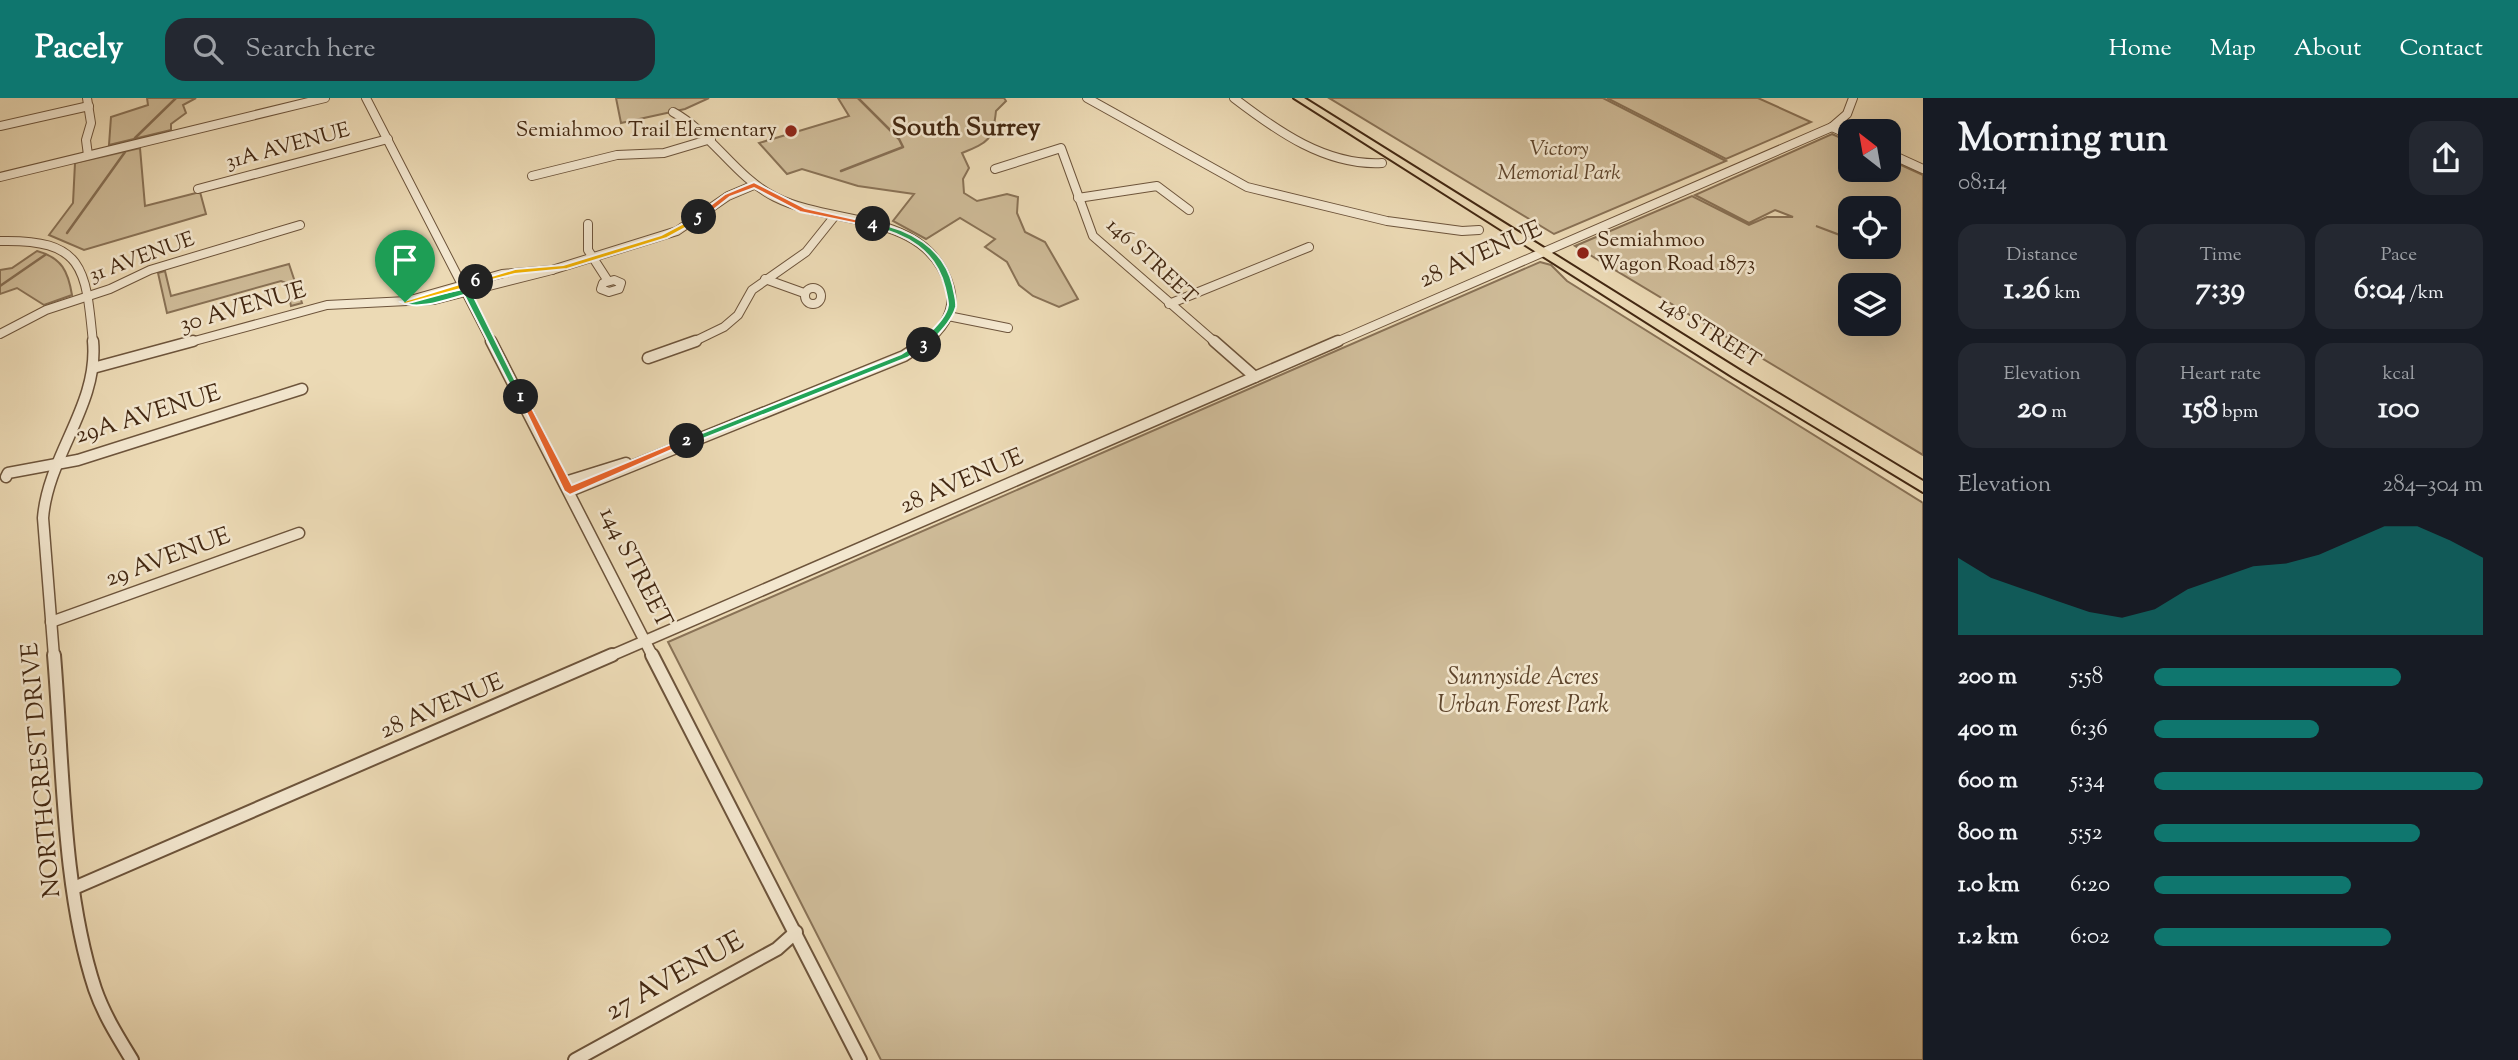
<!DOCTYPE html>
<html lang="en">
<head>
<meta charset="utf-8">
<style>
  body { margin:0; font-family:"Sorts Mill Goudy",serif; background:#242831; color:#f1f3f6; height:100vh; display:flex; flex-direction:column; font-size:26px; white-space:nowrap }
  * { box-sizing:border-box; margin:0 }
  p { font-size:23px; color:#9ea1a6 }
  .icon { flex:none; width:38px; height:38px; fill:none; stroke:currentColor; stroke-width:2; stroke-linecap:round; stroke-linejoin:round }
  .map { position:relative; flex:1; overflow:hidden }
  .panel { display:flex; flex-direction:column; background:#171b24; width:595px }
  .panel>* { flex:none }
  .needle { width:46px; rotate:329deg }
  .controls { position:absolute; left:1838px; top:21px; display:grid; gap:14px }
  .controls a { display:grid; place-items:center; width:63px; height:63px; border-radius:14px; background:#171b24; box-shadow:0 7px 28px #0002; font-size:35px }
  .pin { position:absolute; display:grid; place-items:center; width:60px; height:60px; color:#fff; margin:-72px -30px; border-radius:50% 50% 50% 0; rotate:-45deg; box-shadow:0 0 7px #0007 }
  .pin .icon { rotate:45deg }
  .km { position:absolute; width:35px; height:35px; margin:-18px; border-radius:50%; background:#222; color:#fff; font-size:19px; line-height:35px; text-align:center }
  .round { display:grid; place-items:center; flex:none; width:74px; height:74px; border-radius:21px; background:#242831 }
  .head { display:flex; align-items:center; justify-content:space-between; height:119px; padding:0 35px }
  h1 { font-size:38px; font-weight:700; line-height:52px }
  .stats { display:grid; grid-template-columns:repeat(3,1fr); gap:10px; height:119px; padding:7px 35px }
  .stats div { display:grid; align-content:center; border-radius:18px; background:#242831; text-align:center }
  .stats b { font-size:30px; font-weight:700 }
  .stats small { font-size:19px; font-weight:400 }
  .stats p { font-size:19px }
  .chart { height:196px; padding:14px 35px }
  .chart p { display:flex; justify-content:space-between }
  .chart svg { width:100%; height:126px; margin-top:7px; fill:#0f766e; opacity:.7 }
  ul { padding:0 35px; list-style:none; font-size:23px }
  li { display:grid; grid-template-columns:112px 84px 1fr; align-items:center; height:52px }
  li i { height:18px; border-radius:9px; background:#0f766e }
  header { display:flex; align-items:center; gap:42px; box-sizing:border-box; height:98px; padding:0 35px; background:#0f766e; color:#fff }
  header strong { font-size:33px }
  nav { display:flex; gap:38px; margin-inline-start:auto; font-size:24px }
  .search { width:490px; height:63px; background:#242831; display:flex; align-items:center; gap:18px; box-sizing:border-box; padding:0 24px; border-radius:21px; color:#9ea1a6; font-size:26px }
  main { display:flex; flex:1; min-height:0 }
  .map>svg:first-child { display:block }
  .green { fill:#cfbc99; stroke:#897256; stroke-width:2; fill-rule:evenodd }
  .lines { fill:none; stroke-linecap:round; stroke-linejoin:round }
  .stream { stroke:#866e53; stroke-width:2.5 }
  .minor-far2-casing { stroke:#6d543b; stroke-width:10 }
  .minor-far1-casing { stroke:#6d543b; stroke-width:13 }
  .minor-casing { stroke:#6d543b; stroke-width:16 }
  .major-casing { stroke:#432812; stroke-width:4 }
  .minor-far2 { stroke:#f3e7cf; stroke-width:8 }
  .minor-far1 { stroke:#f3e7cf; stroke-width:10 }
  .minor { stroke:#f3e7cf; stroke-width:12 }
  .major { fill:#ecdab5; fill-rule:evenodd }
  .split-1 { fill:#22a559; stroke:#fff; stroke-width:2 }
  .split-2 { fill:#f0652b; stroke:#fff; stroke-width:2 }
  .split-3 { fill:#22a559; stroke:#fff; stroke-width:2 }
  .split-4 { fill:#22a559; stroke:#fff; stroke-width:2 }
  .split-5 { fill:#f0652b; stroke:#fff; stroke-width:2 }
  .split-6 { fill:#f5b400; stroke:#fff; stroke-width:2 }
  .split-7 { fill:#f5b400; stroke:#fff; stroke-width:2 }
  .poi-dot { fill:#8f2418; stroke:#f3e7cf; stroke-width:2.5 }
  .labels { text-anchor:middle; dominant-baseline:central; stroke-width:5; stroke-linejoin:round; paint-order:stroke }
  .far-poi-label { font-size:21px; fill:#432812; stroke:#f3e7cf; text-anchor:end }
  .far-street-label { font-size:21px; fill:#432812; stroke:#f3e7cf }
  .far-park-label { font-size:21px; font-style:italic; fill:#5f462d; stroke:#f3e7cf }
  .street-label { font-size:24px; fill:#432812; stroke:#f3e7cf }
  .park-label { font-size:24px; font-style:italic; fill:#5f462d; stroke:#f3e7cf }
  .far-district-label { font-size:26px; font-weight:bold; fill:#432812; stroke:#f3e7cf }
  .near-street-label { font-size:28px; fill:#432812; stroke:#f3e7cf }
</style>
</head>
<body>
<header>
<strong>Pacely</strong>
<div class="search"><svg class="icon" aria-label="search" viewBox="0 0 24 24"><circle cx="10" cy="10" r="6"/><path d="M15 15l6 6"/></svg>Search here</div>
<nav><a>Home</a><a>Map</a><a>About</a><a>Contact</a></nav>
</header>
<main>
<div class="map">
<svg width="1923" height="962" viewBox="0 0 1923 962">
  <rect width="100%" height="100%" fill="#ecdab5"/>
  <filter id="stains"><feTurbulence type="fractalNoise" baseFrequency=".00286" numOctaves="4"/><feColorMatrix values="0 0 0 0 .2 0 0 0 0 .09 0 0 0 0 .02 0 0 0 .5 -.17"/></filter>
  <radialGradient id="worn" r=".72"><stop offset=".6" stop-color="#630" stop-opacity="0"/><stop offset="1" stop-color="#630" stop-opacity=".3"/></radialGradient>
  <g class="green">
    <polygon points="147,0 196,0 183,7 186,15 171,26 171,32 109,47 111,19 148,7"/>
    <polygon points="616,0 709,0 685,11 621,25"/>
    <path d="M838,0H1004L1006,3L996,13C993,42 989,44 962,55L969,70L963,81L964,95L977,103L1007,96L1018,99L1017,115L1025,134L1045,144L1078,201L1059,209L1033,198L1019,187L1007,164L985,149L995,141L960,120L926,141L893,123L914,96L858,88L802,71L787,76L759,45L849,18Z"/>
    <polygon points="1329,0 1603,0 1726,63 1554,136"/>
    <polygon points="1607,0 1758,0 1811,24 1726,61"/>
    <path d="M1832,36L1850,44V72H1888V61L1923,77V357L1575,148L1692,98L1749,127L1767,119H1793L1775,112L1749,125L1695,97ZM1850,110H1888V149H1850V137L1842,138L1816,128L1840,137L1844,134L1850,135ZM1850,187H1888V226H1850Z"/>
    <polygon points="140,50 145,108 200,94 206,116 84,152 49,137 73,105 75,65"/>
    <path d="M37,153C62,160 68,173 72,197L44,207L17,190L0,196V172L12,170Z"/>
    <polygon points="1540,164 1551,167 1567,183 1923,405 1923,962 881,962 668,544"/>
    <polygon points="289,166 302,205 291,208 286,185 281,183 167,215 158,175 165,173 171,198"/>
  </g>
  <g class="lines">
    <g class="stream">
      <polyline points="135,40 176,0"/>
      <polyline points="841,73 903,49 899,41 858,0"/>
      <polyline points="67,135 125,54"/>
      <polyline points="0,188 45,157"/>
    </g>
    <g class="minor-far2-casing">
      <g id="minor-far2">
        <polyline points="87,0 91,25 86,42 88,57"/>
        <polyline points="366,0 492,245"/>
        <polyline points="1087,0 1247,89 1387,123 1462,133 1479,132"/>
        <path d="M1234,0C1277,33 1326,68 1382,65"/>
        <path d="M673,14C713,36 735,79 775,99C834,129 928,112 950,190C956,213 943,231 925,245"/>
        <polyline points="0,28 89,8"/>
        <polyline points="1832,29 1850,37"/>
        <polyline points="1888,55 1923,71"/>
        <polyline points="995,71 1061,50 1093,138 1216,245"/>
        <polyline points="532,78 617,57 664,55 711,41"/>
        <polyline points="0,79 325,0"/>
        <polyline points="198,91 388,41"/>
        <polyline points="1078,100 1157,88 1189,112"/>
        <polyline points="588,126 588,152 608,183"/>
        <path d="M0,143C84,141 86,170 93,245"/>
        <polyline points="552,172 677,133 728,98 754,87"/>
        <polygon points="552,172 434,202 407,203 502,176"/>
        <polyline points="765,181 804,195"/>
        <polygon points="614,182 621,185 619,191 609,194 601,191 603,185"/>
        <circle cx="813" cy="198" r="8"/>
        <polyline points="1169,206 1309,149"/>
        <polyline points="948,218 1008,230"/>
        <polyline points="0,236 46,212 110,191 150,172 300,127"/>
        <polyline points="187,245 327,207 407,203"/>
        <polyline points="691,245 724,229 738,217 752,192 806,154 834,119"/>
        <polyline points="1334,245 1832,29 1847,16 1853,0"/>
      </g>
    </g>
    <g class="minor-far1-casing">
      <g id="minor-far1">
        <polyline points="491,243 653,559"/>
        <polyline points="1214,243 1255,279"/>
        <polyline points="648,260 696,243"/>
        <polyline points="93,270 193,243"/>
        <polyline points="6,379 8,375 78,362 302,291"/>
        <polyline points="565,384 626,365"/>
        <polyline points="570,393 904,258 927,243"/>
        <polyline points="51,524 299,435"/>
        <path d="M54,559L43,420C48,357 99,307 93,243"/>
        <polyline points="608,559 1338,243"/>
      </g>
    </g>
    <g class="minor-casing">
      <g id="minor">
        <path d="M54,557C63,663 62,791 95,891C104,917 118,939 132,962"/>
        <polyline points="652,557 860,962"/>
        <polyline points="74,790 612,557"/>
        <polyline points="575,962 777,851 796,834"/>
      </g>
    </g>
    <g class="major-casing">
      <polygon id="major" points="1294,0 1304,0 1741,273 1923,383 1923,394 1733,279"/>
    </g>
    <use href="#minor-far2" class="minor-far2"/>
    <use href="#minor-far1" class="minor-far1"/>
    <use href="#minor" class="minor"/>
    <use href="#major" class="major"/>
  </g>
  <path class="split-1" d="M463,191L471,193L525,302L516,299L464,197C446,202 417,213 401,204Z"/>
  <polygon class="split-2" points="518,297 526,299 572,387 683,341 692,343 570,397 564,393"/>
  <polygon class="split-3" points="920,244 928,247 907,260 690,346 682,343 901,256"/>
  <path class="split-4" d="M873,124C909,131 944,149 953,188C954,195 957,202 956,209C952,224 937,237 927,249L919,247C927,235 946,222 948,207C948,202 946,195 945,190C936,152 906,136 870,128Z"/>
  <polygon class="split-5" points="754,84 805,110 877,126 873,129 800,114 754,90 730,99 702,121 695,119 725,96"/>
  <polygon class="split-6" points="699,117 702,121 667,140 567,171 515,176 476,186 472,184 515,171 563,167 661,137"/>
  <polygon class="split-7" points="476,181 479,186 405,206 401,204"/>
  <g class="poi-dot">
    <circle cx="791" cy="33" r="7"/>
    <circle cx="1583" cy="155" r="7"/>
  </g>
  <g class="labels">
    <g class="far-poi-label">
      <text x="777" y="33">Semiahmoo Trail Elementary</text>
      <text x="1597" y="143" text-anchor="start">Semiahmoo<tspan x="1597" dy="24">Wagon Road 1873</tspan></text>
    </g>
    <g class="far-street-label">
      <text transform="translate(288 49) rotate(-15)">31A AVENUE</text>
      <text transform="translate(142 160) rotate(-20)">31 AVENUE</text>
      <text transform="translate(1151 164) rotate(43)">146 STREET</text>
      <text transform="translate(1709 235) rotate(32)">148 STREET</text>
    </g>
    <g class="far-park-label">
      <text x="1559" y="52">Victory<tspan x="1559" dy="24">Memorial Park</tspan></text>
    </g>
    <g class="street-label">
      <text transform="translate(1481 157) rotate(-24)">28 AVENUE</text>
      <text transform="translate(243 210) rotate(-16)">30 AVENUE</text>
      <text transform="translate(148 317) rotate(-17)">29A AVENUE</text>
      <text transform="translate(962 384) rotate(-23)">28 AVENUE</text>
      <text transform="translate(168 460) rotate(-20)">29 AVENUE</text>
      <text transform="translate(635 470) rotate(63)">144 STREET</text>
      <text transform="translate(442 609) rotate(-23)">28 AVENUE</text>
      <text transform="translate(42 672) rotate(-95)">NORTHCREST DRIVE</text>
    </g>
    <g class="park-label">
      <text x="1523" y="580">Sunnyside Acres<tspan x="1523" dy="28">Urban Forest Park</tspan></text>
    </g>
    <g class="far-district-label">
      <text x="966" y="30">South Surrey</text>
    </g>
    <g class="near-street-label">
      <text transform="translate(675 879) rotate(-29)">27 AVENUE</text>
    </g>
  </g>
  <rect width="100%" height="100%" filter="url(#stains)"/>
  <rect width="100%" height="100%" fill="url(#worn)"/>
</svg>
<div class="controls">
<a><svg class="needle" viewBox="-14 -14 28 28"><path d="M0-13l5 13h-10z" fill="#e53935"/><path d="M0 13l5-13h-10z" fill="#9ea1a6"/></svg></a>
<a><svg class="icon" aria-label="locate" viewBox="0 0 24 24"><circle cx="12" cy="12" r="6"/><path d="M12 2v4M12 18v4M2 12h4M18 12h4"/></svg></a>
<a><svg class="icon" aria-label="layers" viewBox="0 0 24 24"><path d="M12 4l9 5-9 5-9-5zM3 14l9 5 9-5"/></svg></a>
</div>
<div class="pin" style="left:405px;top:204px;background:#1e9e55"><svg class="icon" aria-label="arrive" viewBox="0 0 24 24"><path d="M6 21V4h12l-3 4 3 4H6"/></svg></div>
<b class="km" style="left:521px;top:299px">1</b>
<b class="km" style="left:687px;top:343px">2</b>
<b class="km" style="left:924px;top:247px">3</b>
<b class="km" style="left:873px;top:126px">4</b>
<b class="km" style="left:699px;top:119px">5</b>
<b class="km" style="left:476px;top:184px">6</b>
</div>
<section class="panel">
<div class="head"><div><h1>Morning run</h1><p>08:14</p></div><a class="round"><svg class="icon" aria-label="share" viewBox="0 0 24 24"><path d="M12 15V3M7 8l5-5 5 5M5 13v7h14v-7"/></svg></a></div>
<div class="stats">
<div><p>Distance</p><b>1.26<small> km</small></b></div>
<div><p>Time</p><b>7:39</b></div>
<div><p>Pace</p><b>6:04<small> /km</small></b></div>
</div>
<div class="stats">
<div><p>Elevation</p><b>20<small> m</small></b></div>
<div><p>Heart rate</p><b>158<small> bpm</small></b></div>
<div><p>kcal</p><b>100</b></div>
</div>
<div class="chart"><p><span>Elevation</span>284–304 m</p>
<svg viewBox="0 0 160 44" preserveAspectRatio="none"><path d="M0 44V17L10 24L20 28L30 32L40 36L50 38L60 35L70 28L80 24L90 20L100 19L110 16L120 11L130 6L140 6L150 11L160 17V44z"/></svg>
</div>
<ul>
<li><b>200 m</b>5:58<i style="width:75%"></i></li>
<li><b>400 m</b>6:36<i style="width:50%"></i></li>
<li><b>600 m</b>5:34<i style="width:100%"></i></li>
<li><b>800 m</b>5:52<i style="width:81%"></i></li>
<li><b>1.0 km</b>6:20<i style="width:60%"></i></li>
<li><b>1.2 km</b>6:02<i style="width:72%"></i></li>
</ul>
</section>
</main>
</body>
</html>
